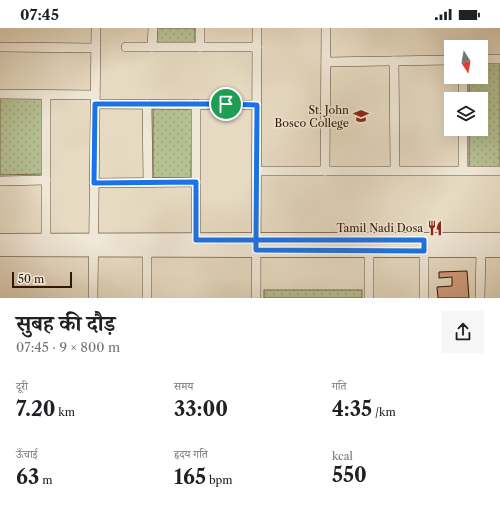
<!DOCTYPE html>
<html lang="hi">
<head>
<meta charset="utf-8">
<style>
  body { margin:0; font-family:"Libre Caslon Text","Noto Serif Devanagari",serif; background:#f6f6f6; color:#202124; height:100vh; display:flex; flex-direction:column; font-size:15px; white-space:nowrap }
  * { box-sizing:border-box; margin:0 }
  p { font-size:13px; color:#757577 }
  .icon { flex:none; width:22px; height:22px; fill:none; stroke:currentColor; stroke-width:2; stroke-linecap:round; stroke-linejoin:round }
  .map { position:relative; height:270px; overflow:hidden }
  .details { display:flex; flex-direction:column; background:#fff; flex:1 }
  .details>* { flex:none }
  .needle { width:26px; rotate:169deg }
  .tools { position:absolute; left:444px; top:12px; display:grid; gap:8px }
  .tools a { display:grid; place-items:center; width:44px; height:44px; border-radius:0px; background:#fff; box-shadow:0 4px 16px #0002; font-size:20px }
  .scale { position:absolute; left:12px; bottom:10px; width:60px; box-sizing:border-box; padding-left:4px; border:2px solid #331501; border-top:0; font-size:11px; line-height:14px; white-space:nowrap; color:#331501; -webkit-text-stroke:3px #efe7d7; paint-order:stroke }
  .pin { position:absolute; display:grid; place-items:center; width:34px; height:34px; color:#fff; margin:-17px; border:2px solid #fff; border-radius:50%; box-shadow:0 1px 4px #0007 }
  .round { display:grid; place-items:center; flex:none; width:42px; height:42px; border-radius:0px; background:#f6f6f6 }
  .overview { display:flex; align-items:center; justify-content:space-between; height:68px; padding:0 16px }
  h1 { font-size:22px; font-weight:700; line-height:30px }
  .stats { display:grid; grid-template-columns:repeat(3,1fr); gap:6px; height:68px; padding:4px 16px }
  .stats div { display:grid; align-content:center }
  .stats b { font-size:20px; font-weight:700 }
  .stats small { font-size:11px; font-weight:400 }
  .stats p { font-size:11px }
  .status { display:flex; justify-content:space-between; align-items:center; height:28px; padding:0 20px; background:#fff; direction:ltr }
  .status svg { height:11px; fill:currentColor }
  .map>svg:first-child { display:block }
  .park { fill:url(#park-dots); stroke:#746a4a }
  .building { fill:#d29d7e; stroke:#331501 }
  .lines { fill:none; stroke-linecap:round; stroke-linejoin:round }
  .street-casing { stroke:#604631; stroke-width:10 }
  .secondary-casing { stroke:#331501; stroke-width:14 }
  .street { stroke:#efe7d7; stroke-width:9 }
  .secondary { stroke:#efe7d7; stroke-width:13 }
  .route-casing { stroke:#fff; stroke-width:8 }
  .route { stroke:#1a73e8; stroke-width:5 }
  .labels { text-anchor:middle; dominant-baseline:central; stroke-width:3; stroke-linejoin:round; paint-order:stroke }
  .poi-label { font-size:11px; fill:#331501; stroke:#efe7d7; text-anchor:end }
</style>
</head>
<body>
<div class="status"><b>07:45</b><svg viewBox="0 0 49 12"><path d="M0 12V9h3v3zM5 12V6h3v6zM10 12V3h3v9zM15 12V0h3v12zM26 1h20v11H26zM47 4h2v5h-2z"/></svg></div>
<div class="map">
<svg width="500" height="270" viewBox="0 0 500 270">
  <defs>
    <pattern id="park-dots" width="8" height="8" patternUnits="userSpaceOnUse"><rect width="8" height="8" fill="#b5c093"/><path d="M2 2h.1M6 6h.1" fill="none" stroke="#9ca47d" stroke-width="1.8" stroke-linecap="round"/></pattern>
  </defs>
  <rect width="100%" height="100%" fill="#e6dac2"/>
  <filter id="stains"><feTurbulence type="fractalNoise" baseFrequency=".005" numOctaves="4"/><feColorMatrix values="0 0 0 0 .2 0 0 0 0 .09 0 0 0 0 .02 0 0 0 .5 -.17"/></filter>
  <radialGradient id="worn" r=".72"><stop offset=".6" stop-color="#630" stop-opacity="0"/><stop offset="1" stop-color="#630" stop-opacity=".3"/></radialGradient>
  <g class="park">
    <polygon points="157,0 195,0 195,16 156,15"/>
    <polygon points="481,35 500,35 500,139 469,139 469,101 481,101 481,71 469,71 469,49 481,49"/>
    <polygon points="0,70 42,70 43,146 0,147"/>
    <polygon points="153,80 192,80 191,150 153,150"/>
    <rect x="264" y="262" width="98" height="8"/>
  </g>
  <polygon class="building" points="467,243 469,270 438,270 437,259 452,258 452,249 439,250 439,244"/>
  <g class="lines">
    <g class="street-casing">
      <g id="street">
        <polyline points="200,0 200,19"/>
        <polyline points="0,19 96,20"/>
        <polyline points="126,19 257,19"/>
        <polyline points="152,19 153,0"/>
        <polyline points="481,31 500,31"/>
        <polyline points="394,33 395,142"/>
        <polyline points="326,34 451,32"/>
        <polyline points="0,66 95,67"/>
        <polyline points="463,71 463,49"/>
        <polyline points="95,76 257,77"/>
        <polyline points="147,76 148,154"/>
        <polyline points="196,76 196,212"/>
        <polyline points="463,142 463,101"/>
        <polyline points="257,143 500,143"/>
        <polyline points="325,143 326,0"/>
        <polyline points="0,153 46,152"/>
        <polyline points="94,155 196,154"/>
        <polyline points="46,212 46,67"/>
        <polyline points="93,270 96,0"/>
        <polyline points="147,270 147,222"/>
        <polyline points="256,270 257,0"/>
        <polyline points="369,270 369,217"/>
        <polyline points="424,270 424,217"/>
        <polyline points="480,270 481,223"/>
      </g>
    </g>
    <g class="secondary-casing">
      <g id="secondary">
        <polyline points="0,212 500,211"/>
        <polyline points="0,222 500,223"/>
      </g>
    </g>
    <use href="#street" class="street"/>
    <use href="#secondary" class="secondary"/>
  </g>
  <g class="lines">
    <g class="route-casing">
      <path id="route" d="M226,76H95L94,155L196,154V212C272,212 348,212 424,212V223L256,222V212L257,77L226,76"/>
    </g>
    <use href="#route" class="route"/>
  </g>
  <defs>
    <g id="school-bare" transform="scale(1.2)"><path d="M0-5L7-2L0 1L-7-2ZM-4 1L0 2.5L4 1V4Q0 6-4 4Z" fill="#8f2418" stroke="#efe7d7" stroke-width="2.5" paint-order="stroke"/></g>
    <g id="restaurant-bare" transform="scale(1.2)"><path d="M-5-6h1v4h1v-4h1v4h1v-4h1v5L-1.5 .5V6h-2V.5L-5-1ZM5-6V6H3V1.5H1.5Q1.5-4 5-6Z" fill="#8f2418" stroke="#efe7d7" stroke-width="2.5" paint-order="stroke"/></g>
  </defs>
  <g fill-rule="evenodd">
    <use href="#school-bare" x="361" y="88"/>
    <use href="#restaurant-bare" x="435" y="200"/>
  </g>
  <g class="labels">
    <g class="poi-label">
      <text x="349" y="82">St. John<tspan x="349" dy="13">Bosco College</tspan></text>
      <text x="423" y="200">Tamil Nadi Dosa</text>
    </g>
  </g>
  <rect width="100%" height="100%" filter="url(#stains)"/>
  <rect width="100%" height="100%" fill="url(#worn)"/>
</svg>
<div class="tools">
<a><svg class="needle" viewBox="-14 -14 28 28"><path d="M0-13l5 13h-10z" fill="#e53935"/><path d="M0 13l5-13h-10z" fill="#757577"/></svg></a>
<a><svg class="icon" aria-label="layers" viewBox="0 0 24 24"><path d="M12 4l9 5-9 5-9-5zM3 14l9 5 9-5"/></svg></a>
</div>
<div class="scale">50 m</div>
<div class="pin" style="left:226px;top:76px;background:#1e9e55"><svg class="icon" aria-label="arrive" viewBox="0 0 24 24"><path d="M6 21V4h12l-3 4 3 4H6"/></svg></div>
</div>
<section class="details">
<div class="overview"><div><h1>सुबह की दौड़</h1><p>07:45 · 9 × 800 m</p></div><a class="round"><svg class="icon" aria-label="share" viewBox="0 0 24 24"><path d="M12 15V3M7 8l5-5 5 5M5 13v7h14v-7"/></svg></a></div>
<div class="stats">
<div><p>दूरी</p><b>7.20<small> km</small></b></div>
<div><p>समय</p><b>33:00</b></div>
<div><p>गति</p><b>4:35<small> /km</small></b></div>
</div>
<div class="stats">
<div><p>ऊँचाई</p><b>63<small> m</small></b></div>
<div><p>हृदय गति</p><b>165<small> bpm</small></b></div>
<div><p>kcal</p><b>550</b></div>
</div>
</section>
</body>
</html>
